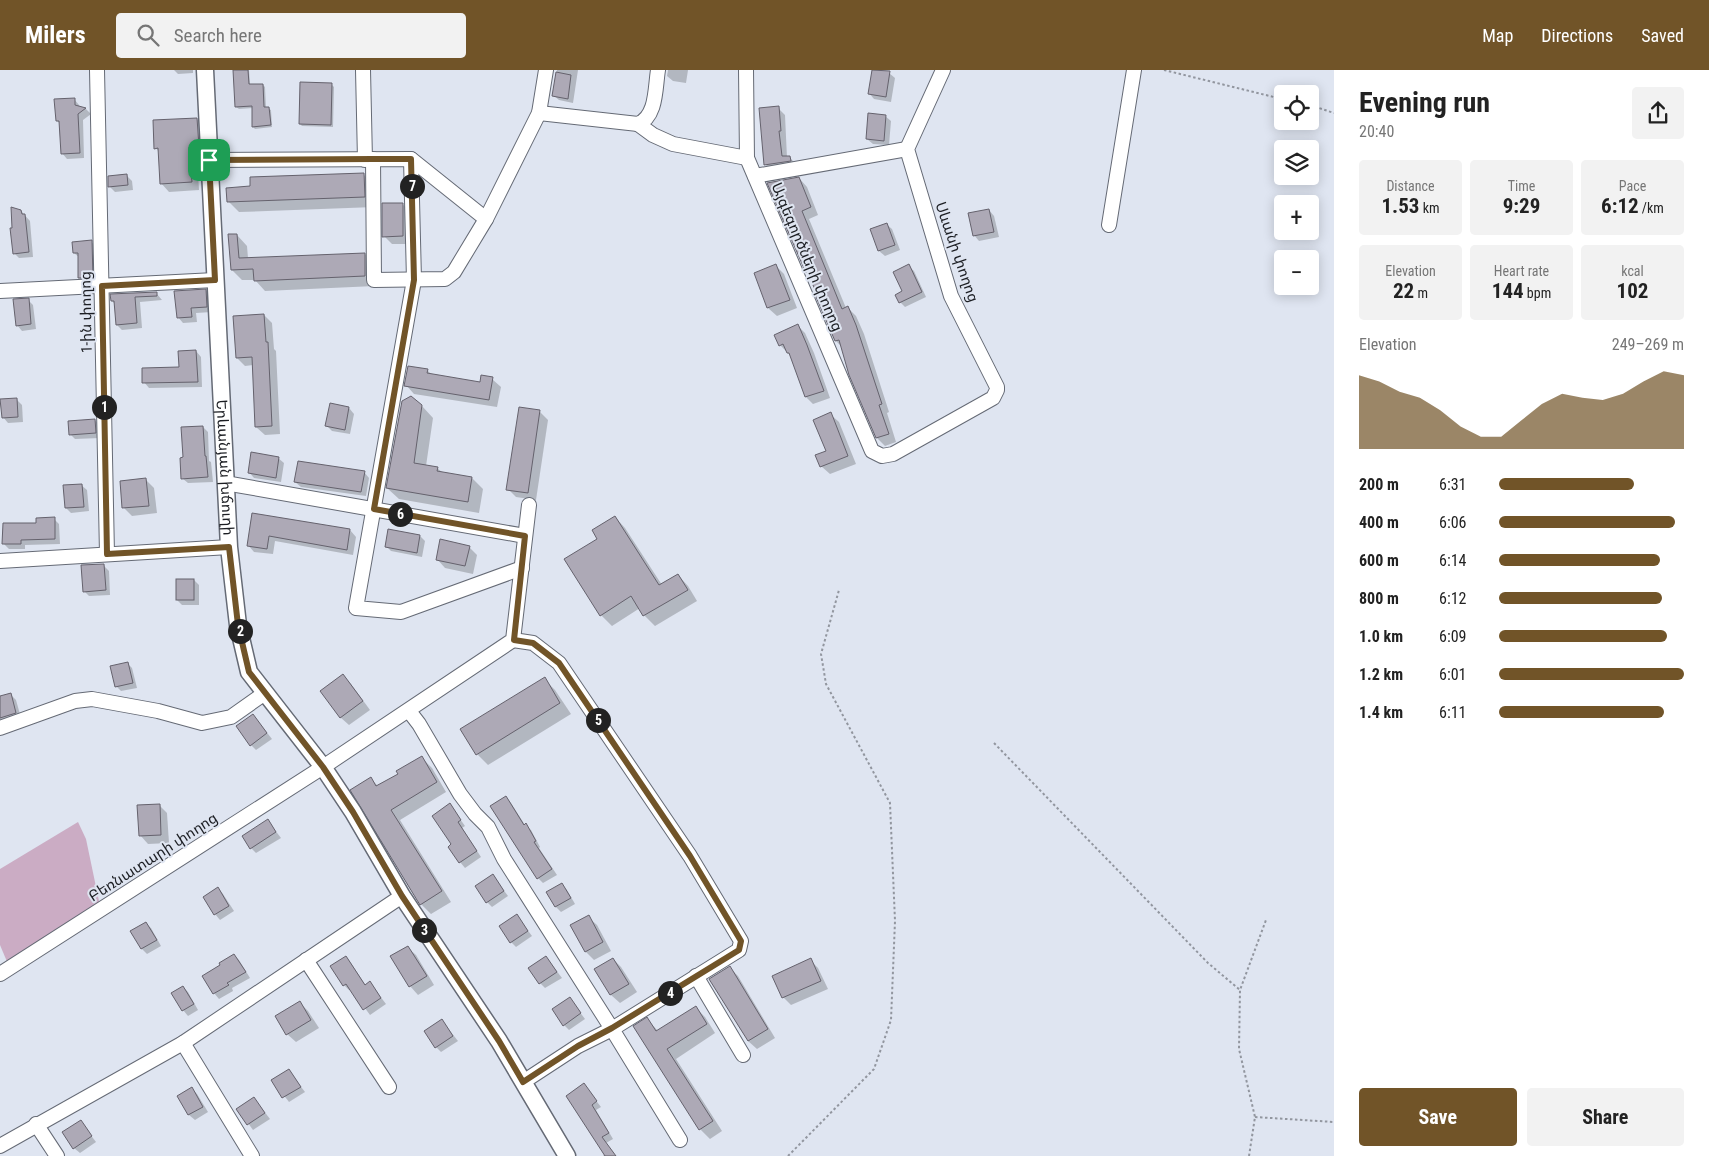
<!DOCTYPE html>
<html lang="en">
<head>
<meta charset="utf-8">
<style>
  body { margin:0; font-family:"Roboto Condensed","Noto Sans Armenian",sans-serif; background:#f2f2f2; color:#222; height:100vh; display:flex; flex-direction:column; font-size:19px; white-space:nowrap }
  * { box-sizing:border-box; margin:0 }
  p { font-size:16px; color:#767676 }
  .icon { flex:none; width:28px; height:28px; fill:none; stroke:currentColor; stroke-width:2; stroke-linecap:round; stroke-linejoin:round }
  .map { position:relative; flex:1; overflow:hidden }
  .drawer { display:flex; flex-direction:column; background:#fff; width:375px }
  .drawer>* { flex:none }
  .tools { position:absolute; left:1274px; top:15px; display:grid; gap:10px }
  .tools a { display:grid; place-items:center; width:45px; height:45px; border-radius:5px; background:#fff; box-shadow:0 2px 12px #0003; font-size:25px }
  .pin { position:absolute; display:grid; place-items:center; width:42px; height:42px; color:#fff; margin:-21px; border-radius:10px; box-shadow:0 2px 8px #0006 }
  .km { position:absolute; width:25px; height:25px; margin:-12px; border-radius:50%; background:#222; color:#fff; font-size:14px; line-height:25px; text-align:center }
  .round { display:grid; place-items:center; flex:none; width:52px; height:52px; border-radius:5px; background:#f2f2f2 }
  .overview { display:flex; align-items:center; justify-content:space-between; height:85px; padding:0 25px }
  h1 { font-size:28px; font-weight:700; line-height:38px }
  .metrics { display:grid; grid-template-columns:repeat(3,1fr); gap:8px; height:85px; padding:5px 25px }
  .metrics div { display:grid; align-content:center; border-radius:5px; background:#f2f2f2; text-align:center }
  .metrics b { font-size:21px; font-weight:700 }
  .metrics small { font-size:14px; font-weight:400 }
  .metrics p { font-size:14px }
  .chart { height:140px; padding:10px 25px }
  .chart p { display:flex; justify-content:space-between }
  .chart svg { width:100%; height:90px; margin-top:5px; fill:#715428; opacity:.7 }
  .cta { display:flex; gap:10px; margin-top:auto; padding:10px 25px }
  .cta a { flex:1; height:58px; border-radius:5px; background:#715428; color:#fff; font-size:20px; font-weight:700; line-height:58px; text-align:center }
  .cta a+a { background:#f2f2f2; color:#222 }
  ul { padding:0 25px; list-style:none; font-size:16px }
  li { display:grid; grid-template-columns:80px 60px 1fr; align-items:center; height:38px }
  li i { height:12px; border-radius:6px; background:#715428 }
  header { display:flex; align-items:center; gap:30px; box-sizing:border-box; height:70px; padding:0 25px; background:#715428; color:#fff }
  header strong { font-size:24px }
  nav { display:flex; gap:28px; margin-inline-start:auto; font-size:18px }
  .search { width:350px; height:45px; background:#f2f2f2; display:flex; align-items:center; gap:12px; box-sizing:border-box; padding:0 18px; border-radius:5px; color:#767676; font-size:19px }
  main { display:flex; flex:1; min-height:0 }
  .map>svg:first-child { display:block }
  .forest { fill:#cbacc4 }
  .shadow { fill:#0003 }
  .building { fill:#ada9b6; stroke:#65626d }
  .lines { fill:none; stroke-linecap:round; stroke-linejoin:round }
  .minor-casing { stroke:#656a75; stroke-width:16 }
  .major-casing { stroke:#656a75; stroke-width:19 }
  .path { stroke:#92969f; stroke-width:2; stroke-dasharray:2.5 2.5; stroke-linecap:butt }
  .minor { stroke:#fff; stroke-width:14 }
  .major { stroke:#fff; stroke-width:16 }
  .route-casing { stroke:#fff; stroke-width:10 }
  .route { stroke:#715428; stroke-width:6 }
  .labels { text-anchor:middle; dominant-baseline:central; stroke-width:4; stroke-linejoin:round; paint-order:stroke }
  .street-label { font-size:15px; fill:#1c1e23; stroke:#dfe5f1 }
</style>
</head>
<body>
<header>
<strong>Milers</strong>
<div class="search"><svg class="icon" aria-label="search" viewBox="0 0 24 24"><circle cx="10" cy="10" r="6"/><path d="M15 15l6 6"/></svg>Search here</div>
<nav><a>Map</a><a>Directions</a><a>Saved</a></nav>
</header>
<main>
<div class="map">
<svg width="1334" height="1086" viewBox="0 0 1334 1086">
  <rect width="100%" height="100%" fill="#dfe5f1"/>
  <polygon class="forest" points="78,752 86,769 100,836 8,894 0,875 0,799"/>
  <g class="shadow">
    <polygon points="174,0 193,0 193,3 178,4"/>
    <polygon points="235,0 249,0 250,15 263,15 265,17 266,38 271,40 272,57 255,59 253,57 253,38 239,39 236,37"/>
    <polygon points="557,0 578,0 573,33 559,30 553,25"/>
    <polygon points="668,0 688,0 686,13 673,11 667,6"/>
    <polygon points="873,0 889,3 895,8 891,32 874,29 869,23"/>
    <polygon points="332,15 334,17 333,57 302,56 300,54"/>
    <polygon points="74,29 79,35 80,37 86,39 91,44 83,50 84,88 67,89 62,83 61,54 57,51"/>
    <polygon points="778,38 785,45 787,88 790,88 797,95 772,102 766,95 760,39"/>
    <polygon points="885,46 891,51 889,75 873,74 867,69"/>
    <polygon points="197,49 205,58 206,84 197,85 199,120 169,122 161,113 159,82 156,78"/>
    <polygon points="364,105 374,115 375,137 239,142 228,131"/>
    <polygon points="127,106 132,111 133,120 115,122 109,116"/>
    <polygon points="799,108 807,117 818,145 809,149 846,238 848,238 856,246 864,264 889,342 887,343 896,372 885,376 877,368 842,277 836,271 811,206 807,202"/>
    <polygon points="402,134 411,142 411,174 392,174 384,166"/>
    <polygon points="989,140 994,146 999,167 979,171 974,165"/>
    <polygon points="21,141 30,151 33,187 19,188 14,183 13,159"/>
    <polygon points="886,154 892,159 900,180 885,186 879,181 871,160"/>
    <polygon points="237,165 247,176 248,188 365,184 375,195 375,216 265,221 255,210 242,210 232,200"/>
    <polygon points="91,172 97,177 97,212 84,213 79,208 80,188 74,183"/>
    <polygon points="776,196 784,204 797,238 777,246 768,238 756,204"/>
    <polygon points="908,196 914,201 926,227 905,237 900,232"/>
    <polygon points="206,220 211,226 212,242 196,243 197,252 183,253 178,247"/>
    <polygon points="156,223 162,230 140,232 142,258 122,260 117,255 115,234 112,231"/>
    <polygon points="28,230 33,235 36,259 22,261 17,255"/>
    <polygon points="264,245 272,253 274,279 276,281 280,364 265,365 256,357 253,295 245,296 237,288"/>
    <polygon points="798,256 805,263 814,283 830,328 813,334 806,327 791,286 780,275"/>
    <polygon points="196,281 201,287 202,317 149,318 144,312 180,298"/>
    <polygon points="427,300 432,305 481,313 492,309 501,317 497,337 414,324 406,315"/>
    <polygon points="17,330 22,335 23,352 8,353 3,347"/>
    <polygon points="331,335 349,338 354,344 350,364 332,361 327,356"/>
    <polygon points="422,336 433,348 426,396 437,398 443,403 472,408 483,419 479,443 399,429 387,418"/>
    <polygon points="520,339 540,342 548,350 536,430 516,427 508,419"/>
    <polygon points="830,344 839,352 856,394 830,404 821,396 827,382"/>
    <polygon points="95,350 100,356 100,368 75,369 70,364"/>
    <polygon points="203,357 208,362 209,391 211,392 213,412 188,413 182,408 184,389"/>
    <polygon points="278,388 284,393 281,412 254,408 249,402"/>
    <polygon points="364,402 369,408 366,426 301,417 295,412"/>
    <polygon points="146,410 154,418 157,443 132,446 124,438"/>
    <polygon points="81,415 87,420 89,441 71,443 66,438"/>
    <polygon points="253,444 350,460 356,467 353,485 275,471 273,484 254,482 248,475"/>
    <polygon points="615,447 625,458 662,515 678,505 688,516 697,531 655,556 644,545 640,538 612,556 601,545 599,469"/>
    <polygon points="54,449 59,454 60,474 25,475 25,479 9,479 4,474 38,454"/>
    <polygon points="420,466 425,471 422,487 391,481 386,476"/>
    <polygon points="469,477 477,485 473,504 445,498 437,489"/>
    <polygon points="103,495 109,501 110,525 89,526 84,521"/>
    <polygon points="194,510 199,515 199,535 182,535 177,530"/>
    <polygon points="127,593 132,598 137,618 121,621 116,616"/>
    <polygon points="343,605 351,614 370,640 349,655 340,647"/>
    <polygon points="544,609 555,620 571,644 488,695 477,684"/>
    <polygon points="11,625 16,630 21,648 0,654 0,627"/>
    <polygon points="253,645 272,669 256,680 251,675"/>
    <polygon points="422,688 432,698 446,722 400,750 451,832 431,844 421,834 371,709 378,716 399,704"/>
    <polygon points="506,727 511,733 525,755 531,760 540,777 539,778 557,805 543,813 538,808"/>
    <polygon points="159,735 167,743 169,773 148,774 140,765"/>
    <polygon points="450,735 465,756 462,758 481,787 465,798 460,792 453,775"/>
    <polygon points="268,751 281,768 256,783 251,778"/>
    <polygon points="493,806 508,826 492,837 487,832"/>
    <polygon points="562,815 567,820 575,834 561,842 556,837"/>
    <polygon points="218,819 223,824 234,841 220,850 215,844"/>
    <polygon points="517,846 532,866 516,877 511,872"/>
    <polygon points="588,847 597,855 611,881 594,890 586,882"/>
    <polygon points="145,853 151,858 161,876 147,884 142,879 132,861"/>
    <polygon points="407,877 416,885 434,915 418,925 410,916 392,887"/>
    <polygon points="234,885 239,890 250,908 232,918 233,921 219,929 214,923 204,906"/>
    <polygon points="346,887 351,893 366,916 370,913 386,934 370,945 351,919 349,920 344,915"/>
    <polygon points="546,887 562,908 545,918 540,913"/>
    <polygon points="613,889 621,897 637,922 620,933 611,925 596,900"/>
    <polygon points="810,890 818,898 828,919 791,935 783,927"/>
    <polygon points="730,898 738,906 775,968 757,979 748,971"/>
    <polygon points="183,917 188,922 198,940 188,946 183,940"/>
    <polygon points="570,929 585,949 569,960 564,955"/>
    <polygon points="300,933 308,941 319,958 296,972 287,964"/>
    <polygon points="695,937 705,947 715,963 676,989 722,1061 710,1069 700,1059 647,949 658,961"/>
    <polygon points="442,951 458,971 441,982 436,977"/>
    <polygon points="289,1001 305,1022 289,1032 273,1011"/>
    <polygon points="584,1015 601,1037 596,1040 613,1069 606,1073 616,1086 603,1086 605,1084"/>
    <polygon points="192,1019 197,1024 208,1042 195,1050 189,1045 179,1027"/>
    <polygon points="254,1028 270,1049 253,1060 238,1039"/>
    <polygon points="80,1051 96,1072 80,1083 74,1078"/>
  </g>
  <g class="building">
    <polygon points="233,0 248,0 249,14 263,14 264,37 269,37 271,55 252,57 252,36 235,37"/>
    <polygon points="872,0 890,1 886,27 868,24"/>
    <polygon points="556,2 571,5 568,29 552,26"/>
    <polygon points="300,12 332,13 331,55 299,54"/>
    <polygon points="75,28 75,35 86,38 78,44 80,83 61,84 59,51 56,51 54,29"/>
    <polygon points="779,36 781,61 779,61 782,86 790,86 791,91 764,95 759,38"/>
    <polygon points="868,43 886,45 884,71 866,69"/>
    <polygon points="197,48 199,77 189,77 192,112 160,114 158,78 154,79 153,50"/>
    <polygon points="364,103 365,127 227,132 226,118 250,116 250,107"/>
    <polygon points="127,104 128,115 108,117 108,106"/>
    <polygon points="799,107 811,137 802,141 842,239 848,236 856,255 882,334 879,335 889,364 876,368 849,305 839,270 835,271 816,227 818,226 807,202 806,203 767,113"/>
    <polygon points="382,133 403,133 403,166 382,167"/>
    <polygon points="11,137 21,140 22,144 25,144 29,182 13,184 10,158 12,158"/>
    <polygon points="989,139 994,162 973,166 968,143"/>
    <polygon points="887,153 895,175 878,181 870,159"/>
    <polygon points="228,164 237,164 239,188 365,183 365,206 254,211 253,199 231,200"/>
    <polygon points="92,170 93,208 78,208 78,183 73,183 72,172"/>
    <polygon points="776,194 790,230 767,238 754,203"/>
    <polygon points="909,194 922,222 899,233 895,225 902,221 893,202"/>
    <polygon points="206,219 207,237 191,238 192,247 177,248 174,221"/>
    <polygon points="157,222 157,226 135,227 137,253 116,255 114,231 111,231 110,224"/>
    <polygon points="29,228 31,254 16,256 13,229"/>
    <polygon points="264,244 266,272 268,272 272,356 255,357 252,287 236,288 233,246"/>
    <polygon points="798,254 807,275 824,321 805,327 789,283 787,283 783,274 779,276 774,265"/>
    <polygon points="196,280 198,312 142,313 142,298 179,297 178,281"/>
    <polygon points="408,296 428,299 427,303 480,312 481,305 493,307 489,330 404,316"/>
    <polygon points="411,326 422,335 414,393 438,397 437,401 472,407 468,432 386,418 402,331"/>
    <polygon points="17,328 18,347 2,348 0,329"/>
    <polygon points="330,333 349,337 345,360 325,356"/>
    <polygon points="519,337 540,340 528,423 506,420"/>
    <polygon points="831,342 848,386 820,397 815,385 826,381 813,350"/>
    <polygon points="95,349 96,363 69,365 68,351"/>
    <polygon points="203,356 205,386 206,386 208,407 181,409 180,388 183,387 181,357"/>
    <polygon points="251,382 279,387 276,408 248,403"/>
    <polygon points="298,391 365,401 361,422 294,412"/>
    <polygon points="146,408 149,436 122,438 120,411"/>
    <polygon points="82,414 84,437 65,438 63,415"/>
    <polygon points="252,443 350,459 347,480 269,466 267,479 247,476"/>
    <polygon points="615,446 659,515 678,504 688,520 643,546 631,526 600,546 564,489 597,469 592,460"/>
    <polygon points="55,447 55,469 21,470 21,474 2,474 3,453 36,453 36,448"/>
    <polygon points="388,459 420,465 417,483 385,477"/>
    <polygon points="440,469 470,476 465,496 436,490"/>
    <polygon points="104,494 106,520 83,522 81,495"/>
    <rect x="176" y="509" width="18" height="21"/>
    <polygon points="128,592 133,613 115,617 110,596"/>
    <polygon points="343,604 363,631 340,648 320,621"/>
    <polygon points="545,607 560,633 476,685 460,659"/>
    <polygon points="11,623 16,643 0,648 0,626"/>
    <polygon points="253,644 267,663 250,676 236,656"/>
    <polygon points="422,686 437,712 391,740 442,821 420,835 350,720 371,707 376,716 398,704 396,701"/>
    <polygon points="506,726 524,755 526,753 536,771 534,772 552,799 537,809 490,736"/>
    <polygon points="450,733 461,750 458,752 477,781 459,793 448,777 451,774 432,746"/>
    <polygon points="160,734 161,765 139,766 137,735"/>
    <polygon points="268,749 276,762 250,779 242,766"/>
    <polygon points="493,804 504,821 486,833 475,816"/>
    <polygon points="562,813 571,828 555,837 546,822"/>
    <polygon points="218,817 229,836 214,845 203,827"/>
    <polygon points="517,844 528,861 510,873 499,856"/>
    <polygon points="589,845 603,872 585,882 570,855"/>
    <polygon points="146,852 157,870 141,879 130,861"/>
    <polygon points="408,876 427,906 409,917 390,886"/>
    <polygon points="234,884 246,902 227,913 229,915 213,924 202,906 220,895 219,893"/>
    <polygon points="346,886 365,915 370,911 381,928 363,940 346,914 343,916 330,896"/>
    <polygon points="546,886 557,902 539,914 528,898"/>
    <polygon points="613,888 629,914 610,925 594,899"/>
    <polygon points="811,888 821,911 782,928 772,906"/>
    <polygon points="730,896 768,959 748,971 709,909"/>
    <polygon points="183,916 194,934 182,941 171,923"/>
    <polygon points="570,927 581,943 563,956 552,939"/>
    <polygon points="300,931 311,950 286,965 275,946"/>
    <polygon points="696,936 707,954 667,979 713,1051 699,1060 633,956 647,947 656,961"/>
    <polygon points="442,949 453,966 435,978 424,961"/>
    <polygon points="289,999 301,1017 282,1028 271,1010"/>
    <polygon points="584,1013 597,1031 592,1035 609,1063 602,1067 616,1086 605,1086 566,1026"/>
    <polygon points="192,1017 203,1037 188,1045 177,1026"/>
    <polygon points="254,1027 265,1043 247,1055 236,1039"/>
    <polygon points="81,1050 92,1066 73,1079 62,1062"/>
  </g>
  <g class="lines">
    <g class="minor-casing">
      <g id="minor">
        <polyline points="97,0 107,484"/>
        <polyline points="363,0 365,90"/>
        <polyline points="746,0 747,88 872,381 882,386 893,384 993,328 997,320 997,317 951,226 907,79 943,0"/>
        <path d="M539,43L638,54C657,46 655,18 658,0"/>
        <polyline points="638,54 653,65 673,74 747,88"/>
        <polyline points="373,89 374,210 445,209 454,202 486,149 539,43 546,0"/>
        <polyline points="411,89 414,210 356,538 401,542 522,498"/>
        <polyline points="209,90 411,89 486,149"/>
        <polyline points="755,106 907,79"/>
        <polyline points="1109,155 1134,0"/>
        <polyline points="0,221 215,210"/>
        <polyline points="225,413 525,466"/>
        <polyline points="0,491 229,477"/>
        <polyline points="513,570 533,573 559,593 690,786 741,871 739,880 612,959 578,976 523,1012"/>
        <polyline points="409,641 419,654 460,724 475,744 488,757 504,789 612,959 680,1070"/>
        <polyline points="0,658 75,631 92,629 158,641 202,653 231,647 265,623"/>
        <polyline points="306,890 389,1017"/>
        <polyline points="0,904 323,697 513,570 529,435"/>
        <polyline points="696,906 743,985"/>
        <polyline points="183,973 252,1086"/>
        <polyline points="36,1054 57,1086"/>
        <polyline points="0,1076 183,973 402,826"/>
      </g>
    </g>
    <g class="major-casing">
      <g id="major">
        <path id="s1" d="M205,0L229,477L238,555L249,602L323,697L353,742L402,826L499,971L567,1086"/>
      </g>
    </g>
    <g class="path">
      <polyline points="1164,0 1282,29"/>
      <polyline points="1310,35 1334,43"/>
      <polyline points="994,673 1208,893 1240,920"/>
      <polyline points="1255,1047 1334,1052"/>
      <polyline points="788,1086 874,999 891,950 895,851 890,733 826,614 821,584 839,520"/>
      <polyline points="1249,1086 1255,1047 1239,979 1240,920 1266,850"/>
    </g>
    <use href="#minor" class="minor"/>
    <use href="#major" class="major"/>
  </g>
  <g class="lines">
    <g class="route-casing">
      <polygon id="route" points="373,89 411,89 414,210 374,439 525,466 514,570 533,573 559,593 690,786 741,871 739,880 612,958 578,976 523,1012 499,971 402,826 353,742 323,697 249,602 238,555 229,477 107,484 102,216 215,210 209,90"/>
    </g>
    <use href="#route" class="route"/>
  </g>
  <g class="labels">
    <g class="street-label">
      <text transform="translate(957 182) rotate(71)">Սևանի փողոց</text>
      <text transform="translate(807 187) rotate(67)">Այգեգործների փողոց</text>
      <text transform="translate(86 242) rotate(-91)">1-ին փողոց</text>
      <text stroke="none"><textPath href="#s1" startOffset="398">Երևանյան խճուղի</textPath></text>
      <text transform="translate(153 787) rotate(-33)">Բեռնատարի փողոց</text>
    </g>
  </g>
</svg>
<div class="tools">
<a><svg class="icon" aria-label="locate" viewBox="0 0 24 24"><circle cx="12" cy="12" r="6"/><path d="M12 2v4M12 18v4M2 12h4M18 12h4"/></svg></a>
<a><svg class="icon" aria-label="layers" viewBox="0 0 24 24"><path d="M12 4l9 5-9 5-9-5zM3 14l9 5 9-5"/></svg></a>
<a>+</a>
<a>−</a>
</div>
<div class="pin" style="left:209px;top:90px;background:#1e9e55"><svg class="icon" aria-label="arrive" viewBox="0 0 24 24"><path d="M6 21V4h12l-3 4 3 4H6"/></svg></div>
<b class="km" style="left:104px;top:337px">1</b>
<b class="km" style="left:240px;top:561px">2</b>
<b class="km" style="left:424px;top:860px">3</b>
<b class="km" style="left:670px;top:923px">4</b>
<b class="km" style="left:598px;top:650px">5</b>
<b class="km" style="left:400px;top:444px">6</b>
<b class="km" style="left:412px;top:116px">7</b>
</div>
<section class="drawer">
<div class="overview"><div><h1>Evening run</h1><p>20:40</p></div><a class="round"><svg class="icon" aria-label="share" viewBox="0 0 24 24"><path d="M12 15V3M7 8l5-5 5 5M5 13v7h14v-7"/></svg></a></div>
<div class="metrics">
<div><p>Distance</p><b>1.53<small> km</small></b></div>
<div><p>Time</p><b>9:29</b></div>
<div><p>Pace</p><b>6:12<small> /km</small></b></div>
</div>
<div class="metrics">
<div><p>Elevation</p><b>22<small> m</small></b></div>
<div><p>Heart rate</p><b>144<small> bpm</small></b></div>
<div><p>kcal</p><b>102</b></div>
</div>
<div class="chart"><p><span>Elevation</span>249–269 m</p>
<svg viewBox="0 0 160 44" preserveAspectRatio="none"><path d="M0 44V8L10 11L20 16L30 19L40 25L50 33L60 38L70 38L80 30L90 22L100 17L110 19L120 20L130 17L140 11L150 6L160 8V44z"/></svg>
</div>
<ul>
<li><b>200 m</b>6:31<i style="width:73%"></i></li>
<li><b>400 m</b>6:06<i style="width:95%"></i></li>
<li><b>600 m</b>6:14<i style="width:87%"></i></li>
<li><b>800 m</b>6:12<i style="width:88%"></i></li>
<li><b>1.0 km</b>6:09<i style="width:91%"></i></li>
<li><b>1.2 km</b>6:01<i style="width:100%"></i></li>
<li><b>1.4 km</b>6:11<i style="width:89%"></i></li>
</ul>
<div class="cta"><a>Save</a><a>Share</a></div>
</section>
</main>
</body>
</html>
